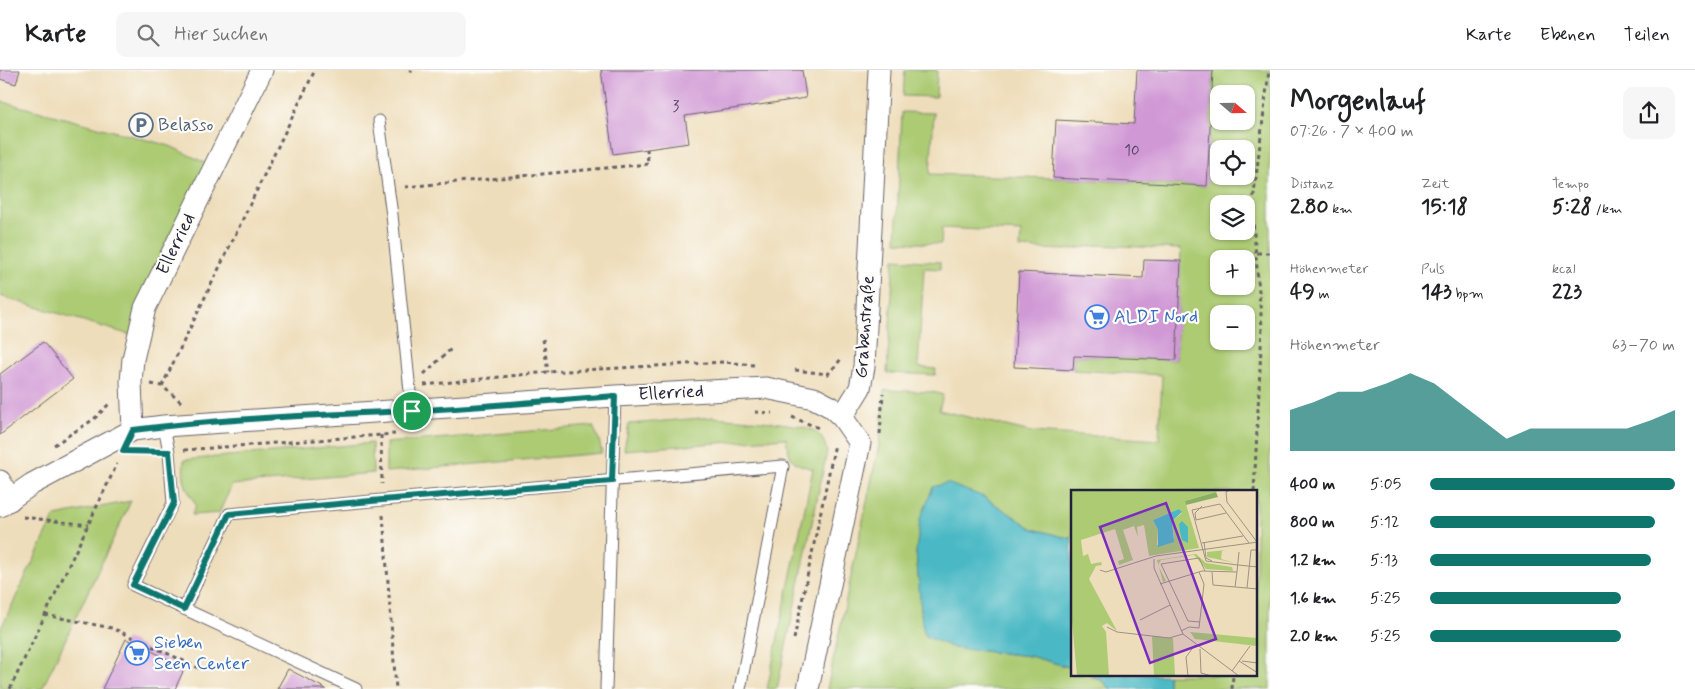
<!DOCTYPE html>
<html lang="de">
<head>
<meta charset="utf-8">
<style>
  body { margin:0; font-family:Mynerve,sans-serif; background:#f6f6f6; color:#202124; height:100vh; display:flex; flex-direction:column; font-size:19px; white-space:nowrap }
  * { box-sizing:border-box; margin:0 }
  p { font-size:16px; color:#757577 }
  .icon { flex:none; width:28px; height:28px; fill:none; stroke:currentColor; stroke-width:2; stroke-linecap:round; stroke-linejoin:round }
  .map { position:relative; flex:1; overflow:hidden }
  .details { display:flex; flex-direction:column; background:#fff; width:425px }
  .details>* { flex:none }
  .needle { width:32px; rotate:110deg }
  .tools { position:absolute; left:1210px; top:15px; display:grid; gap:10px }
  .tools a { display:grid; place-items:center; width:45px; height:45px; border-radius:10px; background:#fff; box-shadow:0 1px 4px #0004; font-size:25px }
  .pin { position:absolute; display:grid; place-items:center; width:42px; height:42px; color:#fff; margin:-21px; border:2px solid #fff; border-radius:50%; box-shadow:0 1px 5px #0007 }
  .round { display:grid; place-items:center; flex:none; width:52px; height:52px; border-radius:10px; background:#f6f6f6 }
  .summary { display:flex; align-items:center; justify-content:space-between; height:85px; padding:0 20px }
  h1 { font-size:28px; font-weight:700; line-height:38px }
  .stats { display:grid; grid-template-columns:repeat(3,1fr); gap:8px; height:85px; padding:5px 20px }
  .stats div { display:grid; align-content:center }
  .stats b { font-size:21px; font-weight:700 }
  .stats small { font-size:14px; font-weight:400 }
  .stats p { font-size:14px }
  .chart { height:140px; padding:10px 20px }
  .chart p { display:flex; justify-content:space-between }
  .chart svg { width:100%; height:90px; margin-top:5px; fill:#0f766e; opacity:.7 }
  ul { padding:0 20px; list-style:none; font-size:16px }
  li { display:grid; grid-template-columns:80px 60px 1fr; align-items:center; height:38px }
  li i { height:12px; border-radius:6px; background:#0f766e }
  header { display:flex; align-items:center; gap:30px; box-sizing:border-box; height:70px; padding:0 25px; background:#fff; border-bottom:1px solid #e0e0e0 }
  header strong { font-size:24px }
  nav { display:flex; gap:28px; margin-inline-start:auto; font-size:18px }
  .search { width:350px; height:45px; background:#f6f6f6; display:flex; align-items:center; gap:12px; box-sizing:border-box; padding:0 18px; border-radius:10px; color:#757577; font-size:19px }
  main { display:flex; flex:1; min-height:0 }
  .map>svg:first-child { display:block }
  .green { fill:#accb73; stroke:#677657; fill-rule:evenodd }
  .water { fill:#4bb9c5; stroke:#366e80 }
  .building { fill:#d098d5 }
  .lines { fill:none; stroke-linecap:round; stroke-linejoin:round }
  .lane-casing { stroke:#696367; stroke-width:13 }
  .street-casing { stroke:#696367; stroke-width:23 }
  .path { stroke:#696367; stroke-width:3; stroke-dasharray:4 4; stroke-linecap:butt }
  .lane { stroke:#fff; stroke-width:11 }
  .street { stroke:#fff; stroke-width:21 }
  .route-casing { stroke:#fff; stroke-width:10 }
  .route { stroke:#0f766e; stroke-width:6 }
  .labels { text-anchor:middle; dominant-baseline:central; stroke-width:4.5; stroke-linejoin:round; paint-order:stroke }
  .number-label { font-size:15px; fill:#4e4062 }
  .service-label { font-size:18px; fill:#4e5e75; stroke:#fdfcf7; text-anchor:start }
  .street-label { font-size:18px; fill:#22223b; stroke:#fdfcf7 }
  .shop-label { font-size:18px; fill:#366cbe; stroke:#fdfcf7; text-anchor:start }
  .inset-road { fill:none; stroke:#9c9287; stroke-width:1 }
  .view { fill:#7b2cbf; fill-opacity:0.15; stroke:#7b2cbf; stroke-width:2.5 }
  .inset-edge { fill:none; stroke:#22223b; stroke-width:2.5 }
</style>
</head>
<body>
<header>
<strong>Karte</strong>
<div class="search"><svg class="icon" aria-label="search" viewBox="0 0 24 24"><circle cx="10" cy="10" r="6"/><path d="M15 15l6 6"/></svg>Hier suchen</div>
<nav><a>Karte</a><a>Ebenen</a><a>Teilen</a></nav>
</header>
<main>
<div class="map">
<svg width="1270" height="619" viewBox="0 0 1270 619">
  <rect width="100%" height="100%" fill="#fdfcf7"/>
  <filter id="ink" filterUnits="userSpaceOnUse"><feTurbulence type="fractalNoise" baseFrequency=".02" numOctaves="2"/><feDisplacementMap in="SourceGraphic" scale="10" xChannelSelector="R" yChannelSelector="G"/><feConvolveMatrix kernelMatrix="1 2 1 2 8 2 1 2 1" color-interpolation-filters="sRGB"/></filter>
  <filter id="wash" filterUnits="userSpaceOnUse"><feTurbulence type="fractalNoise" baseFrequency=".0096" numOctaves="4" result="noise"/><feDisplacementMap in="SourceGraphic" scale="20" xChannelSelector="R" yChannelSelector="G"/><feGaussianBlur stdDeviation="1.12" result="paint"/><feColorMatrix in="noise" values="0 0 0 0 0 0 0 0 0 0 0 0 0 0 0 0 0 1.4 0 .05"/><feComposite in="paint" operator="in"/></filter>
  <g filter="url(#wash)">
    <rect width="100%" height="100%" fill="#eeddba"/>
    <g class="green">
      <polygon points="905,0 937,0 936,27 903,26"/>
      <path d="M1213,0H1270V619H1168V605H1256V422H1072V468H1068L1033,459L984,427L916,482L922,553L925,566L954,578L1030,586L1072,598V605C1088,605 1100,606 1110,619H827L879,375L885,320L933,322L943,325L939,340L1031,362L1159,370L1162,305L1073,300L1074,286L1176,290L1181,179L1099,175L1065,180L1020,178L1021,162L942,158L941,174L896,172L902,42L934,43L930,104L1053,108L1206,116ZM1219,24H1246V51H1219ZM1219,79H1246V106H1219ZM1219,134H1246V161H1219ZM1219,189H1246V216H1219ZM1219,244H1246V271H1219Z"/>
      <polygon points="0,31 170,76 214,97 137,267 0,226"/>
      <polygon points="894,189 940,192 940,199 924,198 918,297 936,299 935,305 887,303"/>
      <path d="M713,347C733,349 802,352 816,362C823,368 825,373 827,382L777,619H767L813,399C790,393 790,390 786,368L624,380L629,354Z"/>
      <polygon points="593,356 599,370 602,383 386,402 386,373"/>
      <path d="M372,373L373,403L232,415L219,443L192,445L196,435C185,417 182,411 184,390Z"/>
      <polygon points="131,431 42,619 0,619 0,560 55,446"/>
    </g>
    <g class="water">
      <polygon points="947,413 984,427 1033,459 1068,468 1072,468 1072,598 1030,586 954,578 925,566 922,553 916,482 920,449 933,417"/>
      <polygon points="1090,605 1168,605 1168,619 1110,619 1104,611"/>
    </g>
    <g id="blocks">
      <g class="building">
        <polygon points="0,0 20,0 16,14 0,9"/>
        <polygon points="601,0 802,0 806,28 685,46 689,73 613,84"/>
        <polygon points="1137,0 1213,0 1207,116 1053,108 1056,50 1134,54"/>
        <polygon points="1144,190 1181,191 1176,290 1074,286 1073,300 1014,297 1019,202 1143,208"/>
        <polygon points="43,272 73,309 0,365 0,304"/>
        <polygon points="126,569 185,597 175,619 102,619"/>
        <polygon points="288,599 326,619 277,619"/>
      </g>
    </g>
  </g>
  <g filter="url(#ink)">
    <use href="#blocks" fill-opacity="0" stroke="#696367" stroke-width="1"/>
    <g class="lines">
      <g class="lane-casing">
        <g id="lane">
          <polyline points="379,51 392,145 412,341"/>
          <polyline points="164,356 169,382 173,433 133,515 356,619"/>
          <polyline points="184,539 229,444 382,430 783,396 740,619"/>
          <polyline points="606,619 615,326"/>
        </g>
      </g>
      <g class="street-casing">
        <g id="street">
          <polyline points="842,347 860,318 864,297 879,0"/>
          <polyline points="133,360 131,312 133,289 145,238 262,0"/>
          <polyline points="0,411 10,430"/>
          <polyline points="0,436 32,414 133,360 164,356 615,326 766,318 814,328 831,337 842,347 860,373 808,619"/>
        </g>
      </g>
      <g class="path">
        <polyline points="409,0 413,2"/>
        <polyline points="405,117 648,94 647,79"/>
        <polyline points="1257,183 1270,183"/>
        <polyline points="543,269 548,302"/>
        <polyline points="795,300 828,304 842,288"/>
        <polyline points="424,304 451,279"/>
        <polyline points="151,314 162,316 181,332 184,332"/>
        <polyline points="424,315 548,302 724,292 754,295"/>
        <polyline points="162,316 315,0"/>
        <polyline points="755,342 772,343"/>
        <polyline points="792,347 821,359"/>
        <polyline points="880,364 883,323"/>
        <polyline points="381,365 382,414"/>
        <polyline points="54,375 94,349 111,332"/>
        <polyline points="184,380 395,364"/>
        <polyline points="1254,422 1262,257 1252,140 1269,0"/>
        <polyline points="383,445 396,619"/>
        <polyline points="23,447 88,455"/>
        <polyline points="45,545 112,558 199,598"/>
        <polyline points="794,569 835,374"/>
        <polyline points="10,619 117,394"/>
        <polyline points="1232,619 1233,605"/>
      </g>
      <use href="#lane" class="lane"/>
      <use href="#street" class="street"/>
    </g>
  </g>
  <g class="lines" filter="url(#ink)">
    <g class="route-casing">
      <path id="route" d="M615,326L612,411L382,430L229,444L184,539L133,515L174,433L169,382L123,381L133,360C225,348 318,345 410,341C478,337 547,331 615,326Z"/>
    </g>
    <use href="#route" class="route"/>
  </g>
  <defs>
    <g id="parking-ring" transform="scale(1.25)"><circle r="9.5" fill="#fdfcf7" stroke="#5c6f8a" stroke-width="1.5"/><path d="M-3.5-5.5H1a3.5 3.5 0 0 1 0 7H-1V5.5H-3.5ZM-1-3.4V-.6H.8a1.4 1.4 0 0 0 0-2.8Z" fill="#5c6f8a"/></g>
    <g id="supermarket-ring" transform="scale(1.25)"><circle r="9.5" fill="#fdfcf7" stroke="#3f7fe0" stroke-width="1.5"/><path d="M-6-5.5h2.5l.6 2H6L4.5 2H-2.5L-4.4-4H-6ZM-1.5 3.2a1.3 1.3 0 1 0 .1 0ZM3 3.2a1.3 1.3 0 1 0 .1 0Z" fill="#3f7fe0"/></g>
  </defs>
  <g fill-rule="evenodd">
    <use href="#parking-ring" x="141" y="55"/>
    <use href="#supermarket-ring" x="1097" y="247"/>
    <use href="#supermarket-ring" x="137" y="583"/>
  </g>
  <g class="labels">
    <g class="number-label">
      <text x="676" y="37">3</text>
      <text x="1132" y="81">10</text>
    </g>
    <g class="service-label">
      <text x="158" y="55">Belasso</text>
    </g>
    <g class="street-label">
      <text transform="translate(176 174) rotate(-64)">Ellerried</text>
      <text transform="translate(865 257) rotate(-86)">Grabenstraße</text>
      <text transform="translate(671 323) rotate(-3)">Ellerried</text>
    </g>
    <g class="shop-label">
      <text x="1114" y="247">ALDI Nord</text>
      <text x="154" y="573">Sieben<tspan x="154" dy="21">Seen Center</tspan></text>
    </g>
  </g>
  <g transform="translate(1071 420)">
    <rect width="186" height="186" fill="#eeddba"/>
    <path d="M0,0H151L114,11L128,58L78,66L73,35L66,37L67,47L63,36L52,40L62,70L48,75L47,71L53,69L44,39L10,50L12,66L17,64L20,74L30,72L31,75L25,76L18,89L46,141L36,133L31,136L35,142L38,186H6L0,120ZM108,19L111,23L101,31L103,48L86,55L87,40L82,30ZM155,60L151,61L150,69L164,73L136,67V62ZM125,64L135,73L161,77L162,81L135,79L123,65L90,70L87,75L95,91L92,92L86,70ZM119,142L186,148V156L124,149ZM81,146L102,148L104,186H83Z" fill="#accb73" fill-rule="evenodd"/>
    <path d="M145,2L147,7L115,15L114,11Z" fill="#89af65"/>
    <path d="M108,19L111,22L101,31L103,52L87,57V40L82,30ZM111,31L117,37V53L111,50L109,42L108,34Z" fill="#4bb9c5"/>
    <path class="inset-road" d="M159,0L155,2L156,12L186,52M131,16L124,23L125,30L155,23M133,52L135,68L141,71M131,53L172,46M83,69V78L112,144L168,186M167,75L135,71L121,20L149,14L178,53M167,75L187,77M29,80L35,82L85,66L187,52M141,82L142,95L187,99M89,94L131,81L166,82L168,62M164,97L166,82M176,98L180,60H187M69,130L99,115M129,132L117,131L90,74L128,68L134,81M36,137L46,142L98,148L112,144M110,141L118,137L128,138L133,94L128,82M129,159L130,183L141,186M168,171L187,183M171,171L187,173M161,181L179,156M117,186L115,167L124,155"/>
    <path class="view" d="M95,13L145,149L79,173L29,37Z"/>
    <rect width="186" height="186" class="inset-edge"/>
  </g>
</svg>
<div class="tools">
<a><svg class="needle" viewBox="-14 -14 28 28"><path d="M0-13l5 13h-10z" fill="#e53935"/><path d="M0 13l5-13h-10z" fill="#757577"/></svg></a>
<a><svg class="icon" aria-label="locate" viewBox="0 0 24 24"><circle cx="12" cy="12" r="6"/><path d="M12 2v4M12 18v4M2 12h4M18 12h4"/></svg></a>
<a><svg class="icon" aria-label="layers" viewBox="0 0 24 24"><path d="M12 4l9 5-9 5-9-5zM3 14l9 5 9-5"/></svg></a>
<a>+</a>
<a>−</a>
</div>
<div class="pin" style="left:412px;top:341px;background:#1e9e55"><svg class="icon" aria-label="arrive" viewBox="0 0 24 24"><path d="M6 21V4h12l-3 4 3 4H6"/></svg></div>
</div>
<section class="details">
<div class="summary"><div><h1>Morgenlauf</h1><p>07:26 · 7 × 400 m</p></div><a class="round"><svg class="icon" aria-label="share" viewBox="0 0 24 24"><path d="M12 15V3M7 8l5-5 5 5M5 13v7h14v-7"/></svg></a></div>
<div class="stats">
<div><p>Distanz</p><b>2.80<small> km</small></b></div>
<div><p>Zeit</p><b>15:18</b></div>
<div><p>Tempo</p><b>5:28<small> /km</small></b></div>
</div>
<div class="stats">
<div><p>Höhenmeter</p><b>49<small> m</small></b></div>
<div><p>Puls</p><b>143<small> bpm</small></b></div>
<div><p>kcal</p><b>223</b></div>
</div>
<div class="chart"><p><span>Höhenmeter</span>63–70 m</p>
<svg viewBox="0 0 160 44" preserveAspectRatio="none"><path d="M0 44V24L10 20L20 15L30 15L40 11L50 6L60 11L70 20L80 29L90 38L100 33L110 33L120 33L130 33L140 33L150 29L160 24V44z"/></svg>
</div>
<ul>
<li><b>400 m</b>5:05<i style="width:100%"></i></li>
<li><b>800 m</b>5:12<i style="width:92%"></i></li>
<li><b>1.2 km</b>5:13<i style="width:90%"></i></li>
<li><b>1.6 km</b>5:25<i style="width:78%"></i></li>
<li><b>2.0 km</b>5:25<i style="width:78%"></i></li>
</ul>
</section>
</main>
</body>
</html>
